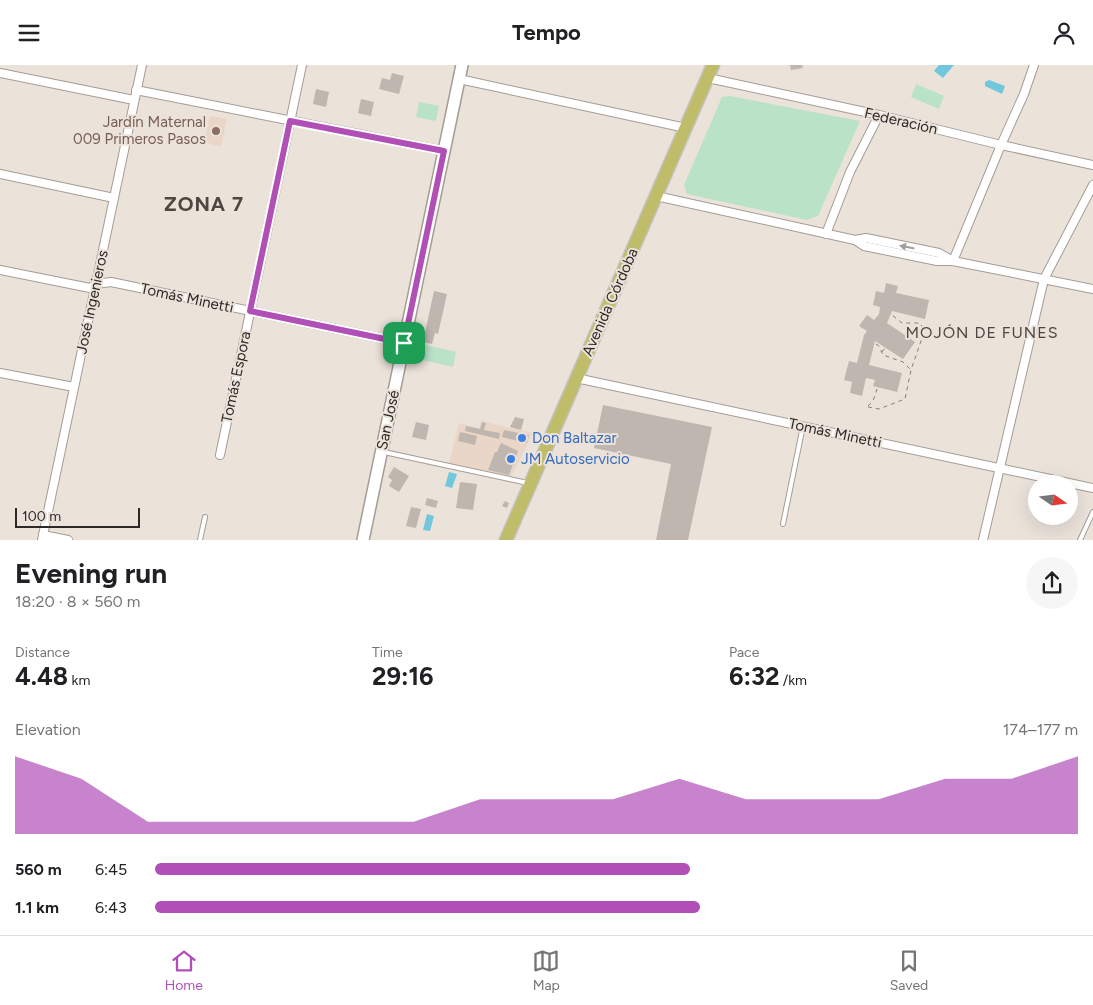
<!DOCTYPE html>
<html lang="en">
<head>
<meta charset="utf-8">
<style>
  body { margin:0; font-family:Figtree,sans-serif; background:#f6f6f6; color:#202124; height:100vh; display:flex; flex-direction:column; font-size:19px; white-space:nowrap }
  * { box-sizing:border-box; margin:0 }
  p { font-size:16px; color:#757577 }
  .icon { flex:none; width:28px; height:28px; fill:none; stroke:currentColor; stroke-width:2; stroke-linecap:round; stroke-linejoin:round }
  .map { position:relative; height:475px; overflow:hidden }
  .sheet { display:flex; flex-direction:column; background:#fff; flex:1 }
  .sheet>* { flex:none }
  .needle { width:32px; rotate:104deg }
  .buttons { position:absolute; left:1028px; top:410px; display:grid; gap:10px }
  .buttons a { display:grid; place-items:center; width:50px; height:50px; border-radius:50%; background:#fff; box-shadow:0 5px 20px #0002; font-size:25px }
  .scale { position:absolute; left:15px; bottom:12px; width:125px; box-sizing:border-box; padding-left:5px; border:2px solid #2c2926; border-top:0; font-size:14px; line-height:18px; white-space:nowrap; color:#2c2926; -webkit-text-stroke:4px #ebe2da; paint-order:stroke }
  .pin { position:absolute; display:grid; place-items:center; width:42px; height:42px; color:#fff; margin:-21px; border-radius:10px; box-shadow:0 2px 8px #0006 }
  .round { display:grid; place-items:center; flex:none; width:52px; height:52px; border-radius:26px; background:#f6f6f6 }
  .head { display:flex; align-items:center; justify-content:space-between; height:85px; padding:0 15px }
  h1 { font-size:28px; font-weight:700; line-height:38px }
  .stats { display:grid; grid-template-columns:repeat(3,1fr); gap:8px; height:85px; padding:5px 15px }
  .stats div { display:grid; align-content:center }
  .stats b { font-size:25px; font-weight:700 }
  .stats small { font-size:14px; font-weight:400 }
  .stats p { font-size:14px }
  .chart { height:140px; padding:10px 15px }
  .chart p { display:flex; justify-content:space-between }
  .chart svg { width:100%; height:90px; margin-top:5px; fill:#b04fb6; opacity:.7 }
  ul { padding:0 15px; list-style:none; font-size:16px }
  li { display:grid; grid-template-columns:80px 60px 1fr; align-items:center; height:38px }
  li i { height:12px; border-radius:6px; background:#b04fb6 }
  header { display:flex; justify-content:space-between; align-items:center; height:65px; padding:0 15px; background:#fff; font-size:22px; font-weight:700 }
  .tabs { display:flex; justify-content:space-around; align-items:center; height:70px; border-top:1px solid #e0e0e0; background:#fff; font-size:14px; color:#757577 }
  .tabs a { display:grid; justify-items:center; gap:2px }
  .tabs .on { color:#b04fb6 }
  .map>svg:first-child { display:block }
  .commercial { fill:#ead6c7 }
  .green { fill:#bae2c7 }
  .water { fill:#71c8dc }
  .building { fill:#bfb7af }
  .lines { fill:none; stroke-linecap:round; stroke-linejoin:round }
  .lane-casing { stroke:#a49c95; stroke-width:6 }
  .street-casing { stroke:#a49c95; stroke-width:10 }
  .secondary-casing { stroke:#a49c95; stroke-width:14 }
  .primary-casing { stroke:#c4c3c2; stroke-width:15 }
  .path { stroke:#857f7a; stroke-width:1; stroke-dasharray:4 4; stroke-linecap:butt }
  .lane { stroke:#fff; stroke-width:4 }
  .street { stroke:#fff; stroke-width:8 }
  .secondary { stroke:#fff; stroke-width:11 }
  .primary { stroke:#bfbc6a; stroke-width:12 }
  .oneway { fill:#a09f9d }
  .route-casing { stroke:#fff; stroke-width:10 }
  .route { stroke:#b04fb6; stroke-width:6 }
  .education-dot { fill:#8d6e63; stroke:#ebe2da; stroke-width:2 }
  .shop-dot { fill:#3f7fe0; stroke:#ebe2da; stroke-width:2 }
  .labels { text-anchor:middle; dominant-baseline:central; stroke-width:4; stroke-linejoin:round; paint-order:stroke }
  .street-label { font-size:15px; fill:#2c2926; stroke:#ebe2da }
  .education-label { font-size:15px; fill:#785e54; stroke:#ebe2da; text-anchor:end }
  .shop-label { font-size:15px; fill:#366cbe; stroke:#ebe2da; text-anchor:start }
  .neighbourhood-label { font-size:16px; letter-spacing:1px; fill:#4e4640; stroke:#ebe2da }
  .district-label { font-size:20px; font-weight:bold; letter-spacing:1px; fill:#4e4640; stroke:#ebe2da }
</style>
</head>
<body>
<header><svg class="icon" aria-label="menu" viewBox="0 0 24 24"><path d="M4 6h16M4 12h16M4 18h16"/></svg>Tempo<svg class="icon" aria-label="person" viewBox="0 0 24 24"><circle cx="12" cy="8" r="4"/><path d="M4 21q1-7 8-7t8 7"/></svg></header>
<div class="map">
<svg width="1093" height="475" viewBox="0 0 1093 475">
  <rect width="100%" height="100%" fill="#ebe2da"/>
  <g class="commercial">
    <polygon points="210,51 227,54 221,81 204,78"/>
    <polygon points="481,356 533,368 511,412 449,399 459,358 479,363"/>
  </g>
  <g class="green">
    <polygon points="916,19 944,31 939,44 911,32"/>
    <polygon points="730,31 860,56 818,151 807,155 687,129 684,120 722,32"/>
    <polygon points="419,37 439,41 436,56 416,52"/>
    <polygon points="425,280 456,287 453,302 422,295"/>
  </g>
  <g class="water">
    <polygon points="939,0 954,0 943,13 934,6"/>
    <polygon points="989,15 1005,21 1002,29 985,21 985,17"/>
    <polygon points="449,407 457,409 452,423 445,421"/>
    <polygon points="427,449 434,451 430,466 423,465"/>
  </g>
  <g class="building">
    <polygon points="790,0 802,0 803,3 791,5"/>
    <polygon points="392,8 404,11 399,29 379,24 382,13 390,15"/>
    <polygon points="316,24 329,27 326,42 313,39"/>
    <polygon points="361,34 374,37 371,51 358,48"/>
    <polygon points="886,218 898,221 896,228 929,235 925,254 892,246 887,258 915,277 903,294 875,276 869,300 902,308 897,327 873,321 875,315 866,313 862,331 850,328 852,317 844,315 849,296 857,298 864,270 867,266 859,261 867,250 874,255 879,249 880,242 873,240 876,226 884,228"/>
    <polygon points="434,226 447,229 438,269 435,268 432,279 423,277"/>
    <polygon points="603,340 712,362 688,475 656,475 671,399 594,383"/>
    <polygon points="515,352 524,354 521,365 510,362"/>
    <polygon points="416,357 429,360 426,375 412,372"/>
    <polygon points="482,357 486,358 484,365 500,368 499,374 465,366 466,361 480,364"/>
    <polygon points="504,365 529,370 527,378 502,372"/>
    <polygon points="460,367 477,371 475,380 458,376"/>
    <polygon points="501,378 518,386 509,410 488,405 495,387 497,387"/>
    <polygon points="394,402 409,411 399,427 389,421 392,415 388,412"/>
    <polygon points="460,417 477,419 473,445 456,443"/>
    <polygon points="427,433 438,436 436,443 425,440"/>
    <polygon points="505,436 509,438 507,443 502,441"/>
    <polygon points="411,442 421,444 416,463 406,461"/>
  </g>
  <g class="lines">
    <g class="lane-casing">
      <g id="lane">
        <polyline points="384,387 528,418"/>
        <polyline points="783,459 803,361"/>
        <polyline points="200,475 205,452"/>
        <polyline points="1080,475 1093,447"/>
      </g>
    </g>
    <g class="street-casing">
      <g id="street">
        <polyline points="0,8 134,35"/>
        <polyline points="708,13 879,50 1001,80 1093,100"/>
        <polyline points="459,14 686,63"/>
        <polyline points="136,25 444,86"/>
        <polyline points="0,109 114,133"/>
        <polyline points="656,131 855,175 864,181 937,196 953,196 1093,224"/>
        <polyline points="826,169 850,107 879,50"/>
        <polyline points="855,175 866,173 939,188 953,196"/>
        <polyline points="953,196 1001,80 1024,29 1034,0"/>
        <polyline points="0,205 90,223 96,219 111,217 404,278"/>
        <polyline points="0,308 74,322"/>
        <polyline points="576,313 1093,423"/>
        <polyline points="220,390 302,0"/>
        <polyline points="43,470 68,475"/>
        <polyline points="42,475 142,0"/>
        <polyline points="983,475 1044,214 1093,120"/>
      </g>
    </g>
    <g class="secondary-casing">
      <polyline id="secondary" points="363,475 462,0"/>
    </g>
    <g class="primary-casing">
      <polyline id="primary" points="506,475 713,0"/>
    </g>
    <g class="path">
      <polyline points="876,279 879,281 883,290 903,297 911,305"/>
      <polyline points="882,287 885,283"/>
      <polyline points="868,341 873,336 877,324"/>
      <polyline points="868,342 879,344 905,334 911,305 921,276 923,263 920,258 902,258 892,250"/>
    </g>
    <use href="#lane" class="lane"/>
    <use href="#street" class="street"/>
    <use href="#secondary" class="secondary"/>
    <use href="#primary" class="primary"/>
  </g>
  <defs><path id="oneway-solid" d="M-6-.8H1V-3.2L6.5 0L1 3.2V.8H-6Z" transform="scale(1.25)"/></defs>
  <use class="oneway" href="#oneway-solid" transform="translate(907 182) rotate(-169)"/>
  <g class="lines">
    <g class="route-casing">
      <polygon id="route" points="290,56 444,86 404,278 250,246"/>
    </g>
    <use href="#route" class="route"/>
  </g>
  <circle class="education-dot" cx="216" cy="66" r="5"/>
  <g class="shop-dot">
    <circle cx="522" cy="373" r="5"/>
    <circle cx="511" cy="394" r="5"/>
  </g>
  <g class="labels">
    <g class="street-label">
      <text transform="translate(901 56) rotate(13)">Federación</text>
      <text transform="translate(187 233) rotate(12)">Tomás Minetti</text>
      <text transform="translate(92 237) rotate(-78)">José Ingenieros</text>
      <text transform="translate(610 237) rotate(-66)">Avenida Córdoba</text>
      <text transform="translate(236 312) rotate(-78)">Tomás Espora</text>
      <text transform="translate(388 355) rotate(-78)">San José</text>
      <text transform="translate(835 368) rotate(12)">Tomás Minetti</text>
    </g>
    <g class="education-label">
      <text x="206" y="57">Jardín Maternal<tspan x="206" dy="17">009 Primeros Pasos</tspan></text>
    </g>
    <g class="shop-label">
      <text x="532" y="373">Don Baltazar</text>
      <text x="521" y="394">JM Autoservicio</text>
    </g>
    <g class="neighbourhood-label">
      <text x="982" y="267">MOJÓN DE FUNES</text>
    </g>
    <g class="district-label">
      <text x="204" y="139">ZONA 7</text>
    </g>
  </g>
</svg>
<div class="buttons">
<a><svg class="needle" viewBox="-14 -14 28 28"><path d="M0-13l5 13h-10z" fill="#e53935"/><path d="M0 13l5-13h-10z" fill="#757577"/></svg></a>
</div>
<div class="scale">100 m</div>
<div class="pin" style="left:404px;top:278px;background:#1e9e55"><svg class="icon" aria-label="arrive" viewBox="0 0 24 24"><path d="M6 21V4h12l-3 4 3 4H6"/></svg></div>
</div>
<section class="sheet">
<div class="head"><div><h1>Evening run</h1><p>18:20 · 8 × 560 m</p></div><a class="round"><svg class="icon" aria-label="share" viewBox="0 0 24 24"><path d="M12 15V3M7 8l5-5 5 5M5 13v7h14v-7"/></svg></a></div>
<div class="stats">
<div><p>Distance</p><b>4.48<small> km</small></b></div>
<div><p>Time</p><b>29:16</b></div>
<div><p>Pace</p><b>6:32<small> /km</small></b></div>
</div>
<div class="chart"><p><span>Elevation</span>174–177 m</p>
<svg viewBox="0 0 160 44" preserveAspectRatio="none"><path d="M0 44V6L10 17L20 38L30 38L40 38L50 38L60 38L70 27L80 27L90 27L100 17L110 27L120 27L130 27L140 17L150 17L160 6V44z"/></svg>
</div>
<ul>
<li><b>560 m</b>6:45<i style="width:58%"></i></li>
<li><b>1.1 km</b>6:43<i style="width:59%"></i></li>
</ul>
</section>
<nav class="tabs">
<a class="on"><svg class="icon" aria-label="home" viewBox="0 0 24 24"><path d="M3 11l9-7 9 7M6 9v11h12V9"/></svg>Home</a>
<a><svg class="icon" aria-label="map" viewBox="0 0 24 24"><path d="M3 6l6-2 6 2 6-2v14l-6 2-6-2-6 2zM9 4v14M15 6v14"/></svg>Map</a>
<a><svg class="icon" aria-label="saved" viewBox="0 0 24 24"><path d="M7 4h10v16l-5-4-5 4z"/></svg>Saved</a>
</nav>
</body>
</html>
